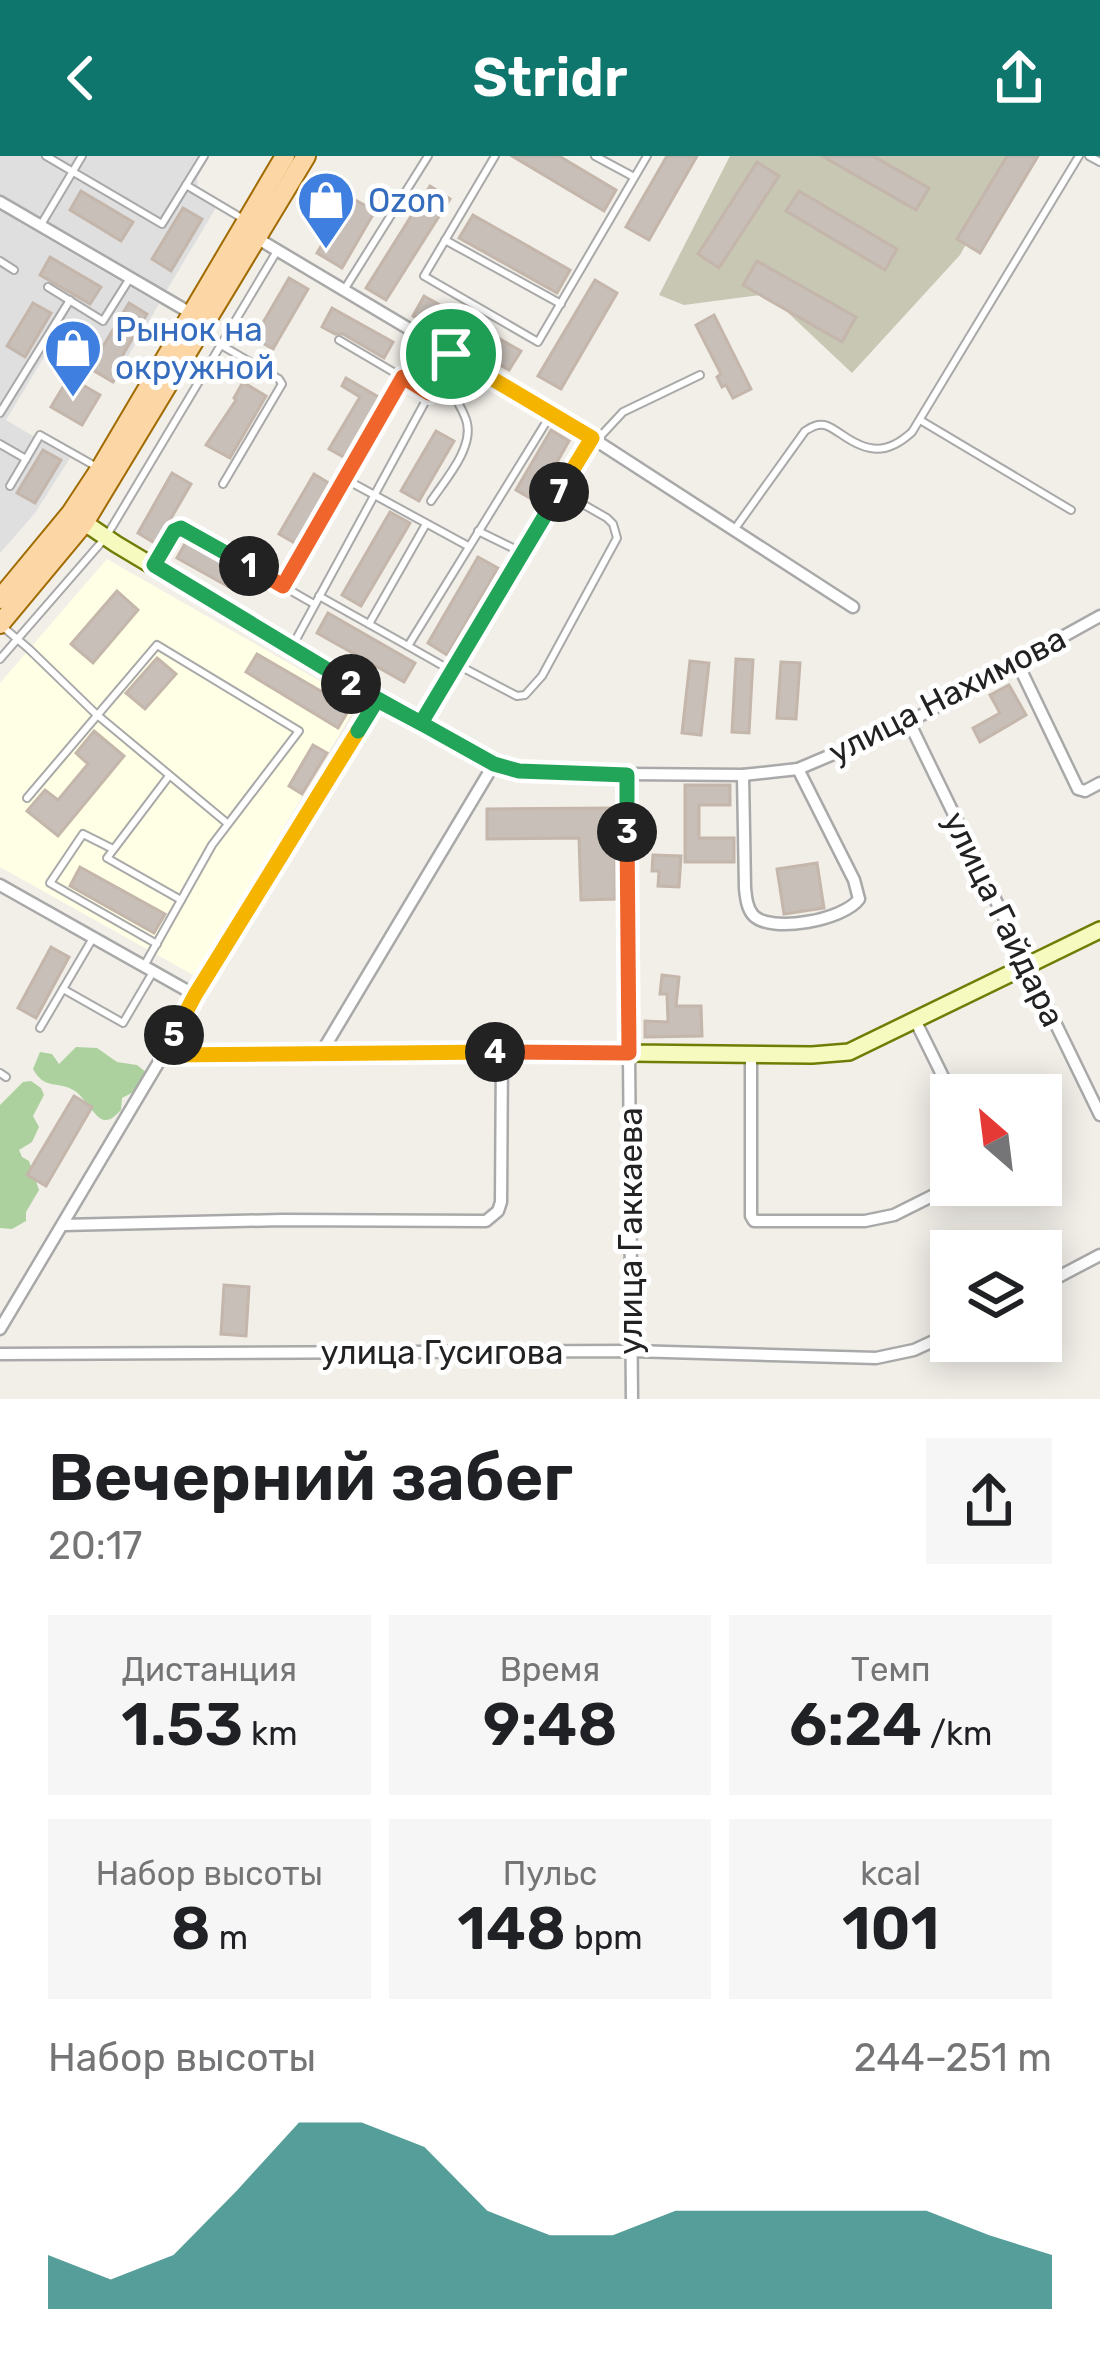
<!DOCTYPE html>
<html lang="ru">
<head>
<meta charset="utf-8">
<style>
  body { margin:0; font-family:Rubik,sans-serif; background:#f6f6f6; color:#202124; height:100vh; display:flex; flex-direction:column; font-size:45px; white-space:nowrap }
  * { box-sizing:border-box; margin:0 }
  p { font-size:39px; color:#757577 }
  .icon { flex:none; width:66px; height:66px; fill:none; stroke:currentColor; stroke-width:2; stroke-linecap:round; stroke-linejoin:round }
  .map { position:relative; height:1243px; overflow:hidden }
  .drawer { display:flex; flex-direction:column; background:#fff; flex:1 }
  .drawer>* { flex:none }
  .needle { width:78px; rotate:332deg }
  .controls { position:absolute; left:930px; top:918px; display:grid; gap:24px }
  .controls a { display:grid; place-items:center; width:132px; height:132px; border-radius:0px; background:#fff; box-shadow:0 6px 30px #0003; font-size:60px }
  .pin { position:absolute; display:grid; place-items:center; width:102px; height:102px; color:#fff; margin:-51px; border:6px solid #fff; border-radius:50%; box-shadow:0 3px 12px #0007 }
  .km { position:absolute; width:60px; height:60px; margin:-30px; border-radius:50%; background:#222; color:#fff; font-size:33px; line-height:60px; text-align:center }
  .round { display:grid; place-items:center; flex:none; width:126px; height:126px; border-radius:0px; background:#f6f6f6 }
  .overview { display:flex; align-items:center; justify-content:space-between; height:204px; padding:0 48px }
  h1 { font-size:66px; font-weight:600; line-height:90px }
  .stats { display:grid; grid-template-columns:repeat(3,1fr); gap:18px; height:204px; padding:12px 48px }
  .stats div { display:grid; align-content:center; border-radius:0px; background:#f6f6f6; text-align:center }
  .stats b { font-size:60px; font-weight:600 }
  .stats small { font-size:33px; font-weight:400 }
  .stats p { font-size:33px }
  .chart { height:336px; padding:24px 48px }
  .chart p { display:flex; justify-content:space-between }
  .chart svg { width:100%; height:216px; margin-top:12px; fill:#0f766e; opacity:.7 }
  header { display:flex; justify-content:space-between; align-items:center; height:156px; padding:0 48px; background:#0f766e; color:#fff; font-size:54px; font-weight:600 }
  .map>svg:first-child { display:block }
  .residential { fill:#e0dfdf }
  .education { fill:#ffffe5 }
  .construction { fill:#c7c7b4 }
  .forest { fill:#add19e }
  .building { fill:#c7bfb8; stroke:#c4b6ab; stroke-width:3 }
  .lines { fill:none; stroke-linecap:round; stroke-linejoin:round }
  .lane-casing { stroke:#a9a9a9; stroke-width:10 }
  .street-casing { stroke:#a9a9a9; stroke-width:15 }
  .secondary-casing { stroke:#707d05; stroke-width:20 }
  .primary-casing { stroke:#a06b00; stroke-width:22 }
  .lane { stroke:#fff; stroke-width:6 }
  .street { stroke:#fff; stroke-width:10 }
  .secondary { stroke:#f7fabf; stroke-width:15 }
  .primary { stroke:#fcd6a4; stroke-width:18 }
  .split-1-casing { stroke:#fff; stroke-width:24 }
  .split-2-casing { stroke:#fff; stroke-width:24 }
  .split-3-casing { stroke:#fff; stroke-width:24 }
  .split-4-casing { stroke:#fff; stroke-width:24 }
  .split-5-casing { stroke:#fff; stroke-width:24 }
  .split-6-casing { stroke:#fff; stroke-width:24 }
  .split-7-casing { stroke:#fff; stroke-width:24 }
  .split-8-casing { stroke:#fff; stroke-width:24 }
  .split-1 { stroke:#f0652b; stroke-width:15 }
  .split-2 { stroke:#22a559; stroke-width:15 }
  .split-3 { stroke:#22a559; stroke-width:15 }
  .split-4 { stroke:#f0652b; stroke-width:15 }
  .split-5 { stroke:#f5b400; stroke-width:15 }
  .split-6 { stroke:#f5b400; stroke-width:15 }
  .split-7 { stroke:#22a559; stroke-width:15 }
  .split-8 { stroke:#f5b400; stroke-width:15 }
  .labels { text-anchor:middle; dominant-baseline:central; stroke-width:10; stroke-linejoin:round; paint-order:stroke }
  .shop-label { font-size:33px; fill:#366cbe; stroke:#fff; text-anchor:start }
  .street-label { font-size:33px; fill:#222; stroke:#fff }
</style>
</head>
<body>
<header><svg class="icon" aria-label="back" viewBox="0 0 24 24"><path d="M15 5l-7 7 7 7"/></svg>Stridr<svg class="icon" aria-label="share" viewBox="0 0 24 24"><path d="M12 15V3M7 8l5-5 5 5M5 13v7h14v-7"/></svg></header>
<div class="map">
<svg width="1100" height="1243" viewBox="0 0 1100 1243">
  <rect width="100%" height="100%" fill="#f2efe9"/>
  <g class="residential">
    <polygon points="0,0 210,0 197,22 198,31 220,45 165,137 0,39"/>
    <polygon points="0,55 159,148 124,207 61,173 6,264 70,302 35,357 0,397"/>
  </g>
  <polygon class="education" points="107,403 358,547 195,820 0,711 0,527"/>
  <polygon class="construction" points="730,0 1015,0 960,99 852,217 768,138 684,149 659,139"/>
  <g class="forest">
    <path d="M76,891L97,892L117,906L137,909L147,917V929L122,942L121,954C116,959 111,965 104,964C96,963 84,941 75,935C58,924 45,935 33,913L40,896L52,898L59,908Z"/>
    <polygon points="31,925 41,932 44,939 33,960 39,971 32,986 19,994 22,1001 29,1005 39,1034 26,1056 26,1065 12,1073 0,1072 0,949 23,926"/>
  </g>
  <g class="building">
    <polygon points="512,0 559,0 616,34 604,55"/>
    <polygon points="667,0 697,0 649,84 626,71"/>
    <polygon points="822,0 873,0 929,32 916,54"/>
    <polygon points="1007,0 1038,0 980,97 957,83"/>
    <polygon points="757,6 779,20 719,112 698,98"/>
    <polygon points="430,30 450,43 386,144 366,132"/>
    <polygon points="81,35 133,66 121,85 70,54"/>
    <polygon points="799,35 897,93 885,114 786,55"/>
    <polygon points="350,41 375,55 342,112 317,97"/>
    <polygon points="183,52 202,63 171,115 152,103"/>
    <polygon points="473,59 570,114 557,137 459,82"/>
    <polygon points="50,101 101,131 90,148 40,119"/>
    <polygon points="757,105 856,161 842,186 743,129"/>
    <polygon points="289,122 308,133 273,193 254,182"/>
    <polygon points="595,124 617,137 561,233 538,220"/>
    <polygon points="424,140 521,195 509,214 413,160"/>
    <polygon points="33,147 51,157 25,201 7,190"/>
    <polygon points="129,147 147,158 115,212 120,215 113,226 89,212 93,205 76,195 81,186 99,197"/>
    <polygon points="332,152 393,186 384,202 343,178 335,178 322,171"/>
    <polygon points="714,159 751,233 733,242 726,229 722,231 717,221 721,218 696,169"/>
    <polygon points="69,221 100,239 82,269 51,251"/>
    <polygon points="346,222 382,243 347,303 329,293 360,241 342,230"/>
    <polygon points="243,226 266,240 230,302 206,289 236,244 234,242"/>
    <polygon points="551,274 569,285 535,345 516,334"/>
    <polygon points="436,275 454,285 419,345 401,335"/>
    <polygon points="43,294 61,304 35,347 17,337"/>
    <polygon points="172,317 191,328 156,388 138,377"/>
    <polygon points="314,318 332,329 298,389 279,378"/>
    <polygon points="390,356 410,367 361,450 342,439"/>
    <polygon points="187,384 248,419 238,436 177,402"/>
    <polygon points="478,401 498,412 447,499 428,487"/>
    <polygon points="117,435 138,454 93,507 71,488"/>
    <polygon points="328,457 415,507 404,526 317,477"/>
    <polygon points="257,498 350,552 338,572 246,516"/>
    <polygon points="157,502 176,518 145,553 126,537"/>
    <polygon points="736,503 753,504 749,577 732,576"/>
    <polygon points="690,505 709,507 701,579 682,577"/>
    <polygon points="781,506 800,507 796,563 777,562"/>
    <polygon points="1009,529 1026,559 980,586 973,572 1000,557 990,539"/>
    <polygon points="94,575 124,600 58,680 27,655 45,634 58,644 88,608 76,597"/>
    <polygon points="313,589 327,597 302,638 289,630"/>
    <polygon points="685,629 730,629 730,649 699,649 699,682 734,682 734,706 685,706"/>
    <polygon points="615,652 616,743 581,744 579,682 487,683 487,653"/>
    <polygon points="653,699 681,700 679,731 658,730 659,715 652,715"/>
    <polygon points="817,707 824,752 784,758 777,713"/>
    <polygon points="80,711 165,758 154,777 70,730"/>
    <polygon points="51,791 69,801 36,862 18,852"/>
    <polygon points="662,819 679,821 676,850 701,850 702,880 645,881 645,865 668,866 667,838 660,838"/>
    <polygon points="74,940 92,951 46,1030 27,1019"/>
    <polygon points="224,1129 249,1131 246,1180 221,1178"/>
  </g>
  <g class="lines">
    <g class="lane-casing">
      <g id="lane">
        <polyline points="46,0 162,68 204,0"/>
        <polyline points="495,0 424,120 538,186 647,0"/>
        <polyline points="595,0 634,21"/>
        <polyline points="1089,0 1100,6"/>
        <polyline points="186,29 245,64"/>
        <polyline points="42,67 82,0"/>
        <polyline points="445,84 561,148"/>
        <polyline points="0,105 14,114"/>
        <polyline points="48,131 103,165 130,122"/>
        <polyline points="344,134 428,0"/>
        <polyline points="339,184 429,237"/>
        <polyline points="221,189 279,223 282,228 223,328"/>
        <polyline points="0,257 70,144"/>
        <polyline points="920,264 1071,354"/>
        <polyline points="596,285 623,256 700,219"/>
        <polyline points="0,288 26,303 40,279 95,310"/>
        <polyline points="345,323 468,390"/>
        <polyline points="10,330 26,303"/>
        <path d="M431,345C445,324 473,293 467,267C464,254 455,245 452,232L466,207"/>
        <path d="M734,374L805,275C812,271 816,268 824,269C830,270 836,275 841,278C868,297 887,299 912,276L1079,0"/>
        <polyline points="478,375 523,397"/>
        <polyline points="154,409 174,375 181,372 314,448"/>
        <polyline points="283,430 403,221"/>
        <polyline points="319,440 408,490"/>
        <polyline points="369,468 426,368"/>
        <polyline points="3,471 29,493 96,558 227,667"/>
        <polyline points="293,489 450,200"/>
        <polyline points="0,503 106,381 277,95"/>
        <polyline points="456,508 517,540 525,539 542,520 617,382 613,368 607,362 560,335"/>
        <polyline points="452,515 408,490 550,260"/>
        <polyline points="169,620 107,702 181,744"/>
        <polyline points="27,642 157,489 299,575 212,689 144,810"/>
        <polyline points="113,693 83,678 50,727 157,788"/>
        <polyline points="63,833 123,867 153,816"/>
        <polyline points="40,872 93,782"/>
        <polyline points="0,917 6,921"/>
      </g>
    </g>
    <g class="street-casing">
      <g id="street">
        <polyline points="0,46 194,159"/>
        <polyline points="255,81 592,282 853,451"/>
        <polyline points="1017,506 1078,633 1085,635 1100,627"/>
        <polyline points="909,566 1100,959"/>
        <polyline points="421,567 592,282"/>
        <polyline points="627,618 743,619 798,613 909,566 1100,460"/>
        <path d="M743,619L745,732C746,742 747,752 753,759C770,778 844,764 859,743L854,724L798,613"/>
        <polyline points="0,729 195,839"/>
        <polyline points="915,864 952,939"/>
        <polyline points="751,897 751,1060 754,1065 865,1065 894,1059 954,1029"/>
        <polyline points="163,899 629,897 632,1243"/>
        <polyline points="320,899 494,608"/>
        <polyline points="63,1069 282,1064 486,1065 498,1055 501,1046 502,896"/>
        <polyline points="1041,1130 1100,1099"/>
        <polyline points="0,1173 163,899 195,839 377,544"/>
        <polyline points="0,1198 631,1195 876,1202 914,1194 951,1177"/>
      </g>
    </g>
    <g class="secondary-casing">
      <polyline id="secondary" points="79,363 116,388 377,544 494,608 519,615 627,618 629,897 812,899 849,896 1100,774"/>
    </g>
    <g class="primary-casing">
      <g id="primary">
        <polyline points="0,443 71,357 100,313 285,0"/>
        <polyline points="0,468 84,367 306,0"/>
      </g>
    </g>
    <use href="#lane" class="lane"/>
    <use href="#street" class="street"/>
    <use href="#secondary" class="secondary"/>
    <use href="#primary" class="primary"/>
  </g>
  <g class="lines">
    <g class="split-1-casing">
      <polyline id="split-1" points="249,410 283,430 403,221 429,237 451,198"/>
    </g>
    <g class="split-2-casing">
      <polyline id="split-2" points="249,410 181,372 174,375 154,409 351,528"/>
    </g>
    <g class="split-3-casing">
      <polyline id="split-3" points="351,528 494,608 519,615 627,619 627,676"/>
    </g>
    <g class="split-4-casing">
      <polyline id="split-4" points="495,896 629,897 627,676"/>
    </g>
    <g class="split-5-casing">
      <polyline id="split-5" points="174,879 164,899 495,896"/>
    </g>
    <g class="split-6-casing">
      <polyline id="split-6" points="174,879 195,839 358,575"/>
    </g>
    <g class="split-7-casing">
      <polyline id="split-7" points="358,575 377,544 421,567 559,336"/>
    </g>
    <g class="split-8-casing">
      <polyline id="split-8" points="451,198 592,282 559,336"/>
    </g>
    <use href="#split-1" class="split-1"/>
    <use href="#split-2" class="split-2"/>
    <use href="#split-3" class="split-3"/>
    <use href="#split-4" class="split-4"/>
    <use href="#split-5" class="split-5"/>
    <use href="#split-6" class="split-6"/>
    <use href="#split-7" class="split-7"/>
    <use href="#split-8" class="split-8"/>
  </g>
  <defs>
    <g id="shop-pin" transform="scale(3)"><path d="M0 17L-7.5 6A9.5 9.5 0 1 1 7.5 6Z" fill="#3f7fe0" stroke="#fff"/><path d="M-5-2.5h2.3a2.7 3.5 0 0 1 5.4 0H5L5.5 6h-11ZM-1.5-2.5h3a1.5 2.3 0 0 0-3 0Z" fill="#fff"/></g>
  </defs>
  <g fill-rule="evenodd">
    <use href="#shop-pin" x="326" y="44"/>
    <use href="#shop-pin" x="73" y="192"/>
  </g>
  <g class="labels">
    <g class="shop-label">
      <text x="368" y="44">Ozon</text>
      <text x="115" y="173">Рынок на<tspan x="115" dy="38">окружной</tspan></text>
    </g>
    <g class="street-label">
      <text transform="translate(947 539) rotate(-27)">улица Нахимова</text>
      <text transform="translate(1004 763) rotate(64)">улица Гайдара</text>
      <text transform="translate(630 1075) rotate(-90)">улица Гаккаева</text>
      <text x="442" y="1196">улица Гусигова</text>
    </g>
  </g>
</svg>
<div class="controls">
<a><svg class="needle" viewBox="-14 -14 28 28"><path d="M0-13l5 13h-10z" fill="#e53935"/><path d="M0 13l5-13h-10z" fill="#757577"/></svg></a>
<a><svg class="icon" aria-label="layers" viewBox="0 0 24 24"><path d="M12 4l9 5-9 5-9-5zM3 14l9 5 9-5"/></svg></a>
</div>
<div class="pin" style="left:451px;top:198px;background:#1e9e55"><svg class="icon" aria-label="arrive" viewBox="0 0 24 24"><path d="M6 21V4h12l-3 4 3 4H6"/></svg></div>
<b class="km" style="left:249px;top:410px">1</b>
<b class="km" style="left:351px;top:528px">2</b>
<b class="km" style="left:627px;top:676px">3</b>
<b class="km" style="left:495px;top:896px">4</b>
<b class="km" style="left:174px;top:879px">5</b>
<b class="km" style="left:559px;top:336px">7</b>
</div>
<section class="drawer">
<div class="overview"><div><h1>Вечерний забег</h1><p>20:17</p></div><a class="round"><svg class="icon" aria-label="share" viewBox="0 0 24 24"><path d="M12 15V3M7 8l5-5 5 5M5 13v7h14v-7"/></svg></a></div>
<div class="stats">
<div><p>Дистанция</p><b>1.53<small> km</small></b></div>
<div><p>Время</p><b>9:48</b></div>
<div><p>Темп</p><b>6:24<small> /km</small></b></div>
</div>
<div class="stats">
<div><p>Набор высоты</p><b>8<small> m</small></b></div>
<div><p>Пульс</p><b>148<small> bpm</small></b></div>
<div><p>kcal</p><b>101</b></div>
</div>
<div class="chart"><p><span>Набор высоты</span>244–251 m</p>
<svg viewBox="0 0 160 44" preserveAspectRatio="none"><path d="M0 44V33L10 38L20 33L30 20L40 6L50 6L60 11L70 24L80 29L90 29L100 24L110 24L120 24L130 24L140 24L150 29L160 33V44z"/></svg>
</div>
</section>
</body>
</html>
